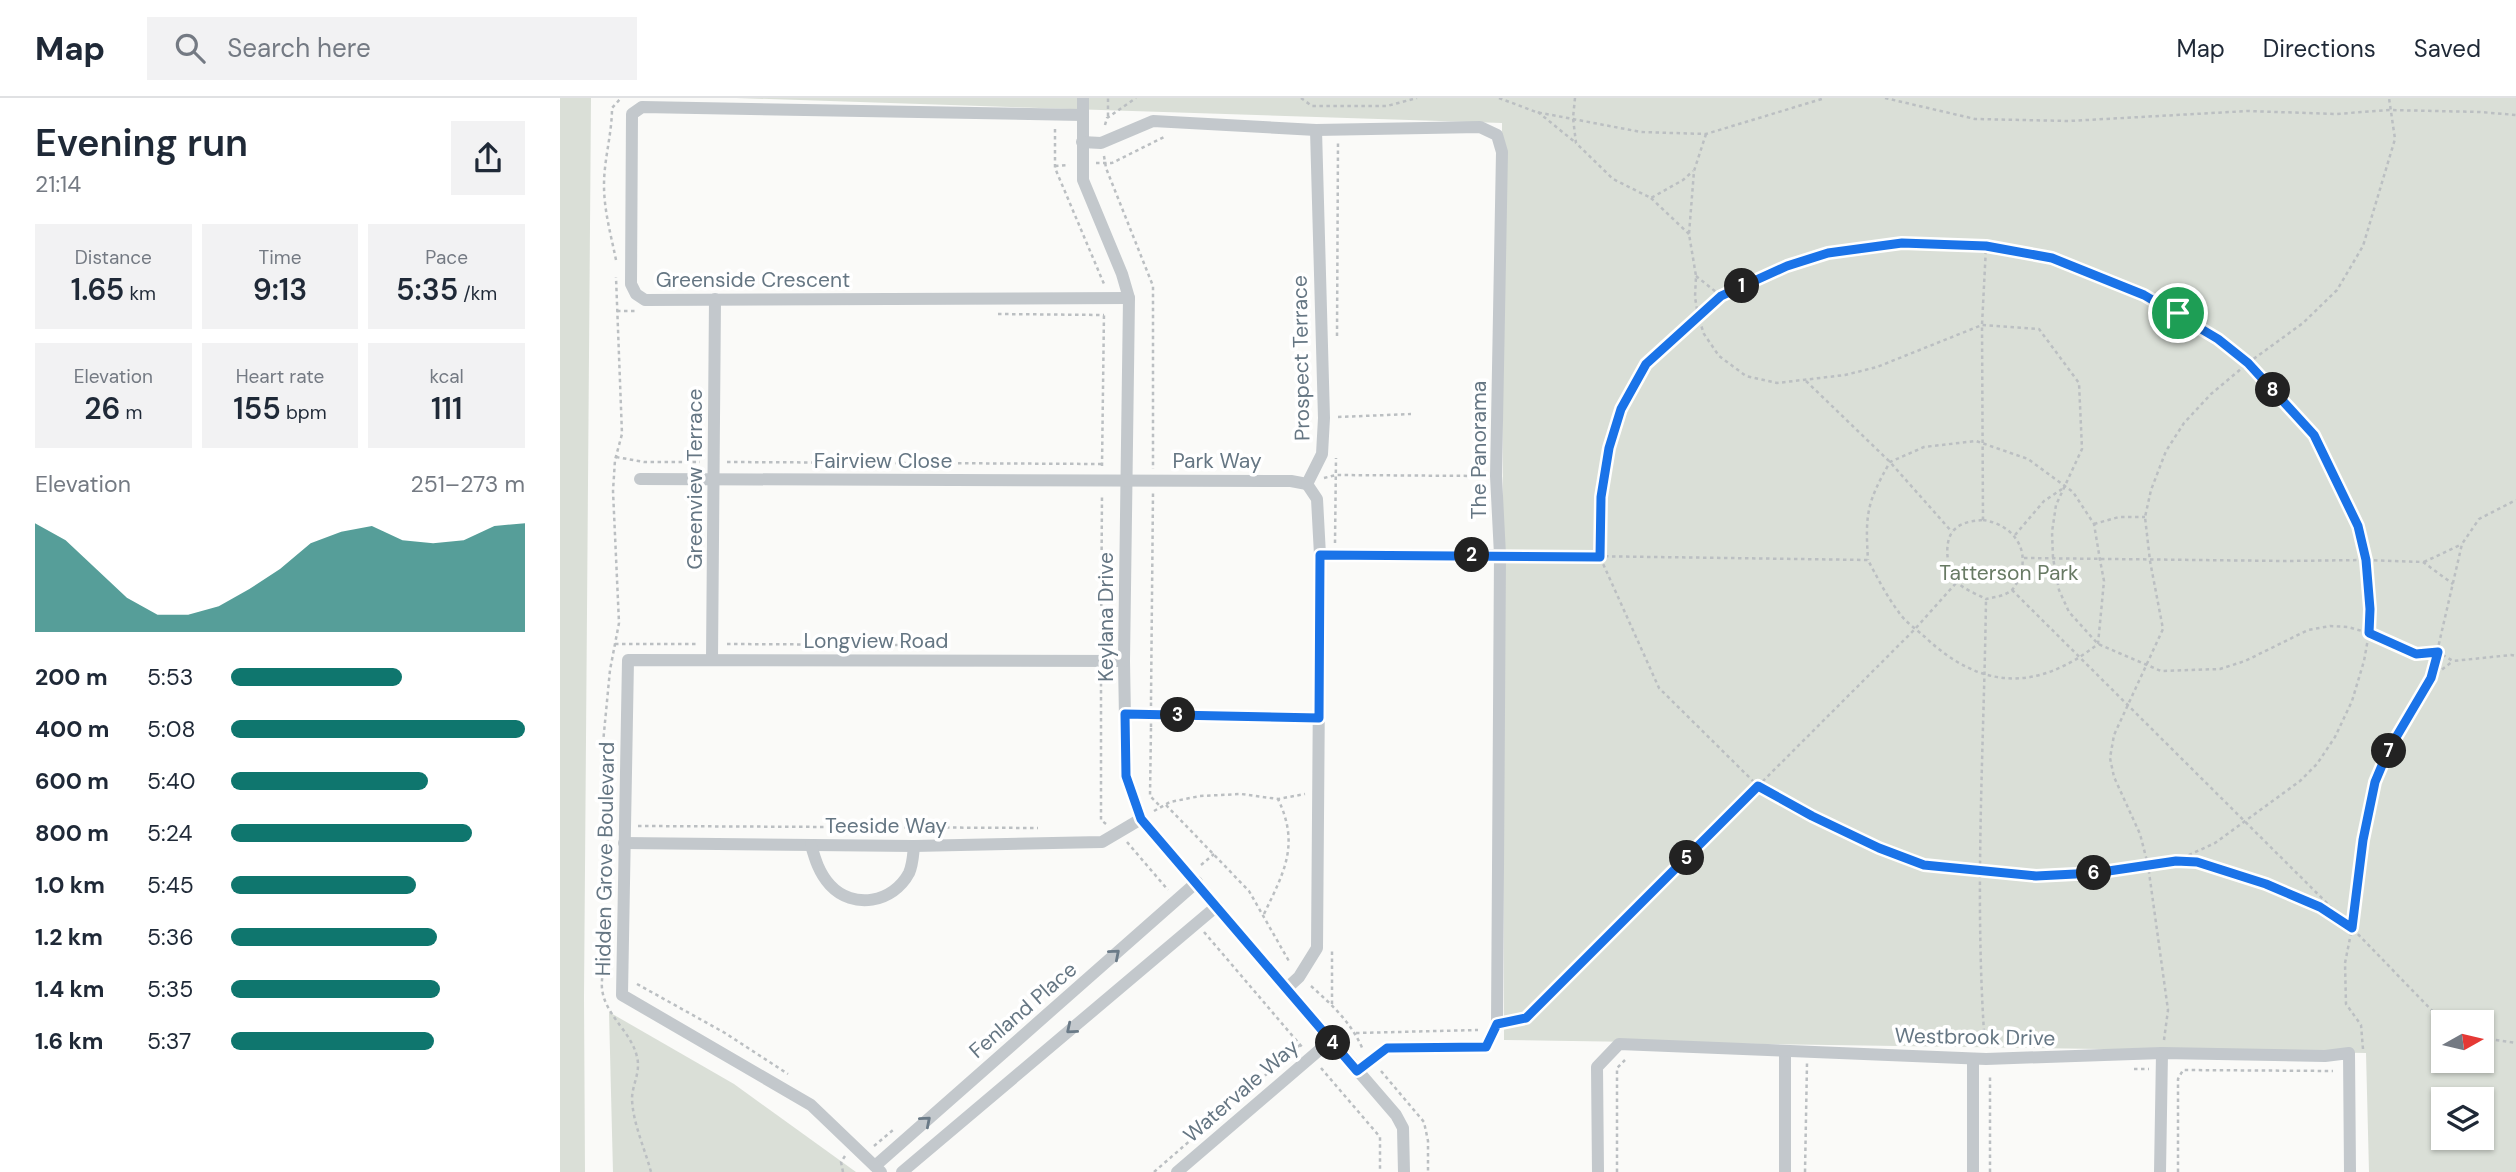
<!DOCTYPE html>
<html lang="en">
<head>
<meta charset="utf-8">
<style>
  body { margin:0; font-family:"DM Sans",sans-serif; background:#f2f2f3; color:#1f2937; height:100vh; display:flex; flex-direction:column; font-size:26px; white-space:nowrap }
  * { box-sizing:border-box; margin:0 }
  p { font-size:23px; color:#747a83 }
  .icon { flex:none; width:38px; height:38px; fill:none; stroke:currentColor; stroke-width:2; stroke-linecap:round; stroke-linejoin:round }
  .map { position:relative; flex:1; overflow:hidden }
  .side { display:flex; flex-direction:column; background:#fff; width:560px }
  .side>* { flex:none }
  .needle { width:46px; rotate:82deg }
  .tools { position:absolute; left:1871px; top:912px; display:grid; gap:14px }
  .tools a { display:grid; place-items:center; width:63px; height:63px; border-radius:0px; background:#fff; box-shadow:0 2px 5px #0004; font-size:35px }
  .pin { position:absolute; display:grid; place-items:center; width:60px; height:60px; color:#fff; margin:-30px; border:4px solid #fff; border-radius:50%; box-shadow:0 2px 7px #0007 }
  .km { position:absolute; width:35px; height:35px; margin:-18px; border-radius:50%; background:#222; color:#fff; font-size:19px; line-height:35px; text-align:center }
  .round { display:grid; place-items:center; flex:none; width:74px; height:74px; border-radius:0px; background:#f2f2f3 }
  .head { display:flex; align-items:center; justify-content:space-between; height:119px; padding:0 35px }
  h1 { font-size:38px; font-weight:600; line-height:52px }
  .metrics { display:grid; grid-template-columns:repeat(3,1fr); gap:10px; height:119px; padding:7px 35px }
  .metrics div { display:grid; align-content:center; border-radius:0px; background:#f2f2f3; text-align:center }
  .metrics b { font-size:30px; font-weight:600 }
  .metrics small { font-size:19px; font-weight:400 }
  .metrics p { font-size:19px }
  .chart { height:196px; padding:14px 35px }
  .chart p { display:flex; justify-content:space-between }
  .chart svg { width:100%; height:126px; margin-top:7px; fill:#0f766e; opacity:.7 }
  ul { padding:0 35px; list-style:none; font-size:23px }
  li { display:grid; grid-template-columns:112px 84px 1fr; align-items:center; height:52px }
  li i { height:18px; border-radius:9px; background:#0f766e }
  header { display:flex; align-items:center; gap:42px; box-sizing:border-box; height:98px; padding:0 35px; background:#fff; border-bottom:2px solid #e0e1e3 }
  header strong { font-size:33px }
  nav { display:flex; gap:38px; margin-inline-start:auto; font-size:24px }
  .search { width:490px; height:63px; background:#f2f2f3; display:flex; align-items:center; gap:18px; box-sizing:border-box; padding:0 24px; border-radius:0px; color:#747a83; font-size:26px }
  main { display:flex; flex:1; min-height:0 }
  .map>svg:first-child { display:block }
  .green { fill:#dadfd7; fill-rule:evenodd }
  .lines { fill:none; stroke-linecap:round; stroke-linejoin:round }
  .path { stroke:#bbbfc2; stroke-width:2.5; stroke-dasharray:3.5 3.5; stroke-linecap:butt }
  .minor { stroke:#c3c8cc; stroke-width:12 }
  .path-bridge { stroke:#bbbfc2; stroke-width:2.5; stroke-dasharray:3.5 3.5; stroke-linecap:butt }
  .oneway { stroke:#6a7a87 }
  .route-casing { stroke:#fff; stroke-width:14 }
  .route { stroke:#1a73e8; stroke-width:9 }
  .labels { text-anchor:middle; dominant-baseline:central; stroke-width:7; stroke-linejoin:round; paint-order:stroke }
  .street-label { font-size:21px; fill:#657683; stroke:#fff }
  .park-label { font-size:21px; fill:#687a64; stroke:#fff }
</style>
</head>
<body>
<header>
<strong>Map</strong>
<div class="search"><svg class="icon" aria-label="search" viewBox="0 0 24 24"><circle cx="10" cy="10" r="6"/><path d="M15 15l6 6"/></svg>Search here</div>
<nav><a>Map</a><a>Directions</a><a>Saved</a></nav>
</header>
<main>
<section class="side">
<div class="head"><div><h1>Evening run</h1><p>21:14</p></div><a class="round"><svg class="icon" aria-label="share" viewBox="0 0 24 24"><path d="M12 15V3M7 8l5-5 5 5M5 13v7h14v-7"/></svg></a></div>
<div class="metrics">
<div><p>Distance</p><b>1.65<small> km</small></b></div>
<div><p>Time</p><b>9:13</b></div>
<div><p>Pace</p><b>5:35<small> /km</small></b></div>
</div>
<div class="metrics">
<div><p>Elevation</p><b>26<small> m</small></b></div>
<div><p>Heart rate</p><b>155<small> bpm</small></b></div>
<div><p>kcal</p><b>111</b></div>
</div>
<div class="chart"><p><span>Elevation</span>251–273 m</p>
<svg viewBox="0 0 160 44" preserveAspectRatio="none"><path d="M0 44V6L10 12L20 22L30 32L40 38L50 38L60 35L70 29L80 22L90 13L100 9L110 7L120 12L130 13L140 12L150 7L160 6V44z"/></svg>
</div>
<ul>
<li><b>200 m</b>5:53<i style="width:58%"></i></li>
<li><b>400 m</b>5:08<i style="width:100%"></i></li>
<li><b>600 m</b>5:40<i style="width:67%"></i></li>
<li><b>800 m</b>5:24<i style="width:82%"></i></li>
<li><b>1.0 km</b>5:45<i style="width:63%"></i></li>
<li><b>1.2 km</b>5:36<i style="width:70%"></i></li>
<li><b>1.4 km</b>5:35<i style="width:71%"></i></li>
<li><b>1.6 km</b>5:37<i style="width:69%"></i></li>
</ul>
</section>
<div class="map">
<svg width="1956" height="1074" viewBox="0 0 1956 1074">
  <rect width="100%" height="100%" fill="#fafaf8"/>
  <g class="green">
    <polygon points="0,0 31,0 24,899 25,1074 0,1074"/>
    <path d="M176,0H1956V1074H1809L1806,955L944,942L942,25ZM1883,924H1922V962H1883ZM1883,1001H1922V1040H1883Z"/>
    <polygon points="49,914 174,986 296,1074 53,1074"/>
  </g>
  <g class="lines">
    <g class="path">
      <polyline points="741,0 752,8 827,8 857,0"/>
      <polyline points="939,0 976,14 1081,34 1146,36 1265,0"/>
      <polyline points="1015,0 1013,20 1016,45 1053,81 1091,100 1123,82 1133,73"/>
      <polyline points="1325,0 1415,21 1509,23 1688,13 1776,16 1830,12 1920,14 1956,17"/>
      <polyline points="978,14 1016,45"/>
      <polyline points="548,18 548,0"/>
      <polyline points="545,27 547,20 576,0"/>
      <polyline points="495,31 495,70 544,186"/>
      <polyline points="1146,36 1134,73 1129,136 1136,178 1135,199 1138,218 1144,236 1159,258 1186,278 1217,285 1285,277 1317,269 1422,227 1479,231 1519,285 1522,351 1496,407 1492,434 1493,460 1499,492 1509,514 1538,546 1601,573 1660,571 1685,563 1748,532 1770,528 1788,529 1809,535 1856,556 1878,554 1893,563 1951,557 1956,558"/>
      <polyline points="544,58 546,70 593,188 593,371"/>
      <polyline points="536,65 552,65 604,39"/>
      <polyline points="495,68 509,67"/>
      <polyline points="1091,100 1129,136"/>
      <path d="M56,162C51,137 44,113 44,87C44,61 52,36 52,10L61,0"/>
      <polyline points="1136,178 1161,198"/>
      <polyline points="57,213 78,213"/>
      <polyline points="438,216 544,217"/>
      <polyline points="777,238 778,45"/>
      <polyline points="1246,283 1330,364 1392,434"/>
      <polyline points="778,319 851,316"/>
      <polyline points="56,359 84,364 140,364"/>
      <polyline points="922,359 919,351 923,346"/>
      <polyline points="167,364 542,366"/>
      <polyline points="542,368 544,214"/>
      <polyline points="764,380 776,377 922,378"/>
      <polyline points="1423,422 1422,227 1426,149"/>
      <path d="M1423,422C1451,426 1470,449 1460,477C1458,482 1456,488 1452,492C1445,498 1435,499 1426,501C1417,496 1405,492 1398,485C1387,474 1383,445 1393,433C1401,424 1412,423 1423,422Z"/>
      <polyline points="1534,426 1559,419 1585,419"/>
      <polyline points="1455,437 1484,403 1502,391"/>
      <polyline points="775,445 776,360"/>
      <path d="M954,457L1308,462C1317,479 1326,497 1338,513C1344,523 1356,531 1365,539C1421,592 1477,594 1538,546L1544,483L1540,462L1534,426L1513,394L1468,361L1416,343L1364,349L1330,364C1307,404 1305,416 1308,462"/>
      <polyline points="1464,460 1724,463 1806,462 1863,464 1893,486"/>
      <polyline points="1864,464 1902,446"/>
      <polyline points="1452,492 1786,824"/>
      <polyline points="55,546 139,546"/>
      <polyline points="167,546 345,547"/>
      <polyline points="541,550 542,396"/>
      <polyline points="541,578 541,722 546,726"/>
      <polyline points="1871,580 1893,563"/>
      <polyline points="591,602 593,395"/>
      <polyline points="591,630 590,698 601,709"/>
      <polyline points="51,680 43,645 50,572 59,525 53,393 55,362 62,336 56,179"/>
      <polyline points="606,707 689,793 730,865"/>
      <polyline points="594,713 610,704 640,698 681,696 718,701 745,696"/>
      <polyline points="78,728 478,730"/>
      <polyline points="567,744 608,792"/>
      <polyline points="1616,763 1655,745 1740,683 1757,666 1775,639 1792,603 1804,563 1809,535 1810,511 1806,462 1798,428 1754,337 1688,265 1658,241 1584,196 1492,160 1426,148 1341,144 1268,155 1227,168 1161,198 1086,266 1061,311 1049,350 1041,399 1040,459 1099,590 1198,688 1252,718 1319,750 1364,767 1476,778 1535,775 1616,763 1637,764 1706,786 1760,809 1792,830"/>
      <polyline points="641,767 654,756"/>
      <polyline points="49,795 47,750 50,721"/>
      <path d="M704,816C724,774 740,747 718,701"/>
      <polyline points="1793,831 1883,924"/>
      <polyline points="644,834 742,949"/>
      <path d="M48,867C46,872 42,878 42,882C39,914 71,931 77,959C81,974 72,987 72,1001C73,1026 85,1051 91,1074"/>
      <polyline points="77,886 165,935 228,976"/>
      <path d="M751,888C772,907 792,925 803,952"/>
      <polyline points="772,906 772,850"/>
      <polyline points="951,923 966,920 1355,531 1397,484"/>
      <polyline points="796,935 918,932"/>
      <polyline points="1922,940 1956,945"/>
      <polyline points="1604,942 1608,912 1588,767 1580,736 1554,679 1550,660 1554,637 1603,531 1590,463 1585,419 1591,392 1606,353 1624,325 1651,296 1688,265 1743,225 1777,192 1803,148 1835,41 1829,0"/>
      <path d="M1425,948C1414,800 1424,649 1426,501"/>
      <polyline points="1803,951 1801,927 1786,906 1785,865 1792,830 1803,742 1815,684 1828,653 1871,580 1902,446 1919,421 1956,402"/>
      <polyline points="761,970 820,1039 820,1074"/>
      <polyline points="1574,971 1589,971"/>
      <polyline points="821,973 864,1024 868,1043 868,1074"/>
      <polyline points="314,1048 333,1032"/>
      <polyline points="283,1074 281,1064 285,1058"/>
      <polyline points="594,1074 740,947"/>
      <polyline points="1057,1074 1057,970 1065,962"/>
      <polyline points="1245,1074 1247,965"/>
      <polyline points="1430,1074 1430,976"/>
      <polyline points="1618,1074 1618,981 1623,972 1773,973"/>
    </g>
    <g class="minor">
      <polyline points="523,0 523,82 562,176 569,200 564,563 566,678 581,721 836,1017 843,1030 844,1074"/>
      <polyline points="523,17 82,9 72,16 71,186 76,196 85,202 569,200"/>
      <polyline points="522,44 541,45 593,23 756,32 920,29 937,37 942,54 936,378 940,457 937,926 926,949 827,950 797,973"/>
      <polyline points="80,381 731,383 747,386"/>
      <polyline points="760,457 940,457"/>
      <polyline points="152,561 155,201"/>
      <polyline points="565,616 759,620"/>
      <polyline points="64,745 354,748 542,744 581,721"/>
      <path d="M251,747C255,761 259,775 270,787C293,812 333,805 349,775C353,766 353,757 354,748"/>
      <polyline points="726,891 739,879 757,850 760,457 757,401 747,386 762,356 764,320 756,32"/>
      <polyline points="1225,953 1225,1074"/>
      <polyline points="315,1068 637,784"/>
      <polyline points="321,1074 251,1007 62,897 68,562 564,563"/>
      <polyline points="342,1074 657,808"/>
      <polyline points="617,1074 771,942"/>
      <polyline points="1038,1074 1037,969 1059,946 1426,961 1602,955 1765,958 1789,955 1790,1074"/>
      <polyline points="1413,1074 1413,961"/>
      <polyline points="1600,1074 1602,955"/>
    </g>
    <polyline class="path-bridge" points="591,629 591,604"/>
  </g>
  <defs><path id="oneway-chevron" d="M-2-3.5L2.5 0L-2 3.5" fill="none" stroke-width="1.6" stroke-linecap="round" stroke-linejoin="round" transform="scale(1.75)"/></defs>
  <g class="oneway">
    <use href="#oneway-chevron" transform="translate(555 856) rotate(-41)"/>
    <use href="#oneway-chevron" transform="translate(511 931) rotate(140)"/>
    <use href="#oneway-chevron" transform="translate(366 1023) rotate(-41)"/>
  </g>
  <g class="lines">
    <g class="route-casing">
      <polygon id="route" points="1342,145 1426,148 1492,160 1584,197 1658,241 1688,265 1754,337 1798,428 1806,462 1810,511 1809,535 1856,556 1878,554 1871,580 1828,653 1815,684 1803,742 1792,830 1760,809 1706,786 1637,764 1616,763 1535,775 1476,778 1364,767 1319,750 1252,718 1198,688 966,920 937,926 926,949 827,950 797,973 581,721 566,678 565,616 759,620 760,457 1040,459 1041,399 1049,350 1061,311 1086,266 1161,198 1227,168 1268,155"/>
    </g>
    <use href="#route" class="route"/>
  </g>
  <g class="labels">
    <g class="street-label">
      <text x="193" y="182">Greenside Crescent</text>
      <text transform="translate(741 260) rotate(-91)">Prospect Terrace</text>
      <text transform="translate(919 352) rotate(-90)">The Panorama</text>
      <text x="323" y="363">Fairview Close</text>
      <text x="657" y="363">Park Way</text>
      <text transform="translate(135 381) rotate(-90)">Greenview Terrace</text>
      <text transform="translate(546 519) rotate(-90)">Keylana Drive</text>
      <text x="316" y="543">Longview Road</text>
      <text x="326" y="728">Teeside Way</text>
      <text transform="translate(45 761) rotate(-89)">Hidden Grove Boulevard</text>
      <text transform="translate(463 912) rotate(-41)">Fenland Place</text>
      <text transform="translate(1415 939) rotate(1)">Westbrook Drive</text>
      <text transform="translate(681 993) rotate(-41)">Watervale Way</text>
    </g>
    <g class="park-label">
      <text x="1449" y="475">Tatterson Park</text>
    </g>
  </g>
</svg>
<div class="tools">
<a><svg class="needle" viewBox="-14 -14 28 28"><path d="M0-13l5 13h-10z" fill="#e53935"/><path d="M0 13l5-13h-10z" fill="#747a83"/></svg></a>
<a><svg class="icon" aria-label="layers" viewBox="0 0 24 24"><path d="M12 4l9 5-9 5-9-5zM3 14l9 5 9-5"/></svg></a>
</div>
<div class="pin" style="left:1618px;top:215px;background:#1e9e55"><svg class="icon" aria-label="arrive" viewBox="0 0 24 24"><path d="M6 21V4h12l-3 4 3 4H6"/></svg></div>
<b class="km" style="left:1182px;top:188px">1</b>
<b class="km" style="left:912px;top:457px">2</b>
<b class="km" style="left:618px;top:617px">3</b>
<b class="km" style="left:773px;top:945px">4</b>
<b class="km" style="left:1127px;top:760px">5</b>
<b class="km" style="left:1534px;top:775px">6</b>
<b class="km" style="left:1829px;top:653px">7</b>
<b class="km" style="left:1713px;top:292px">8</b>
</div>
</main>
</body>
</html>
